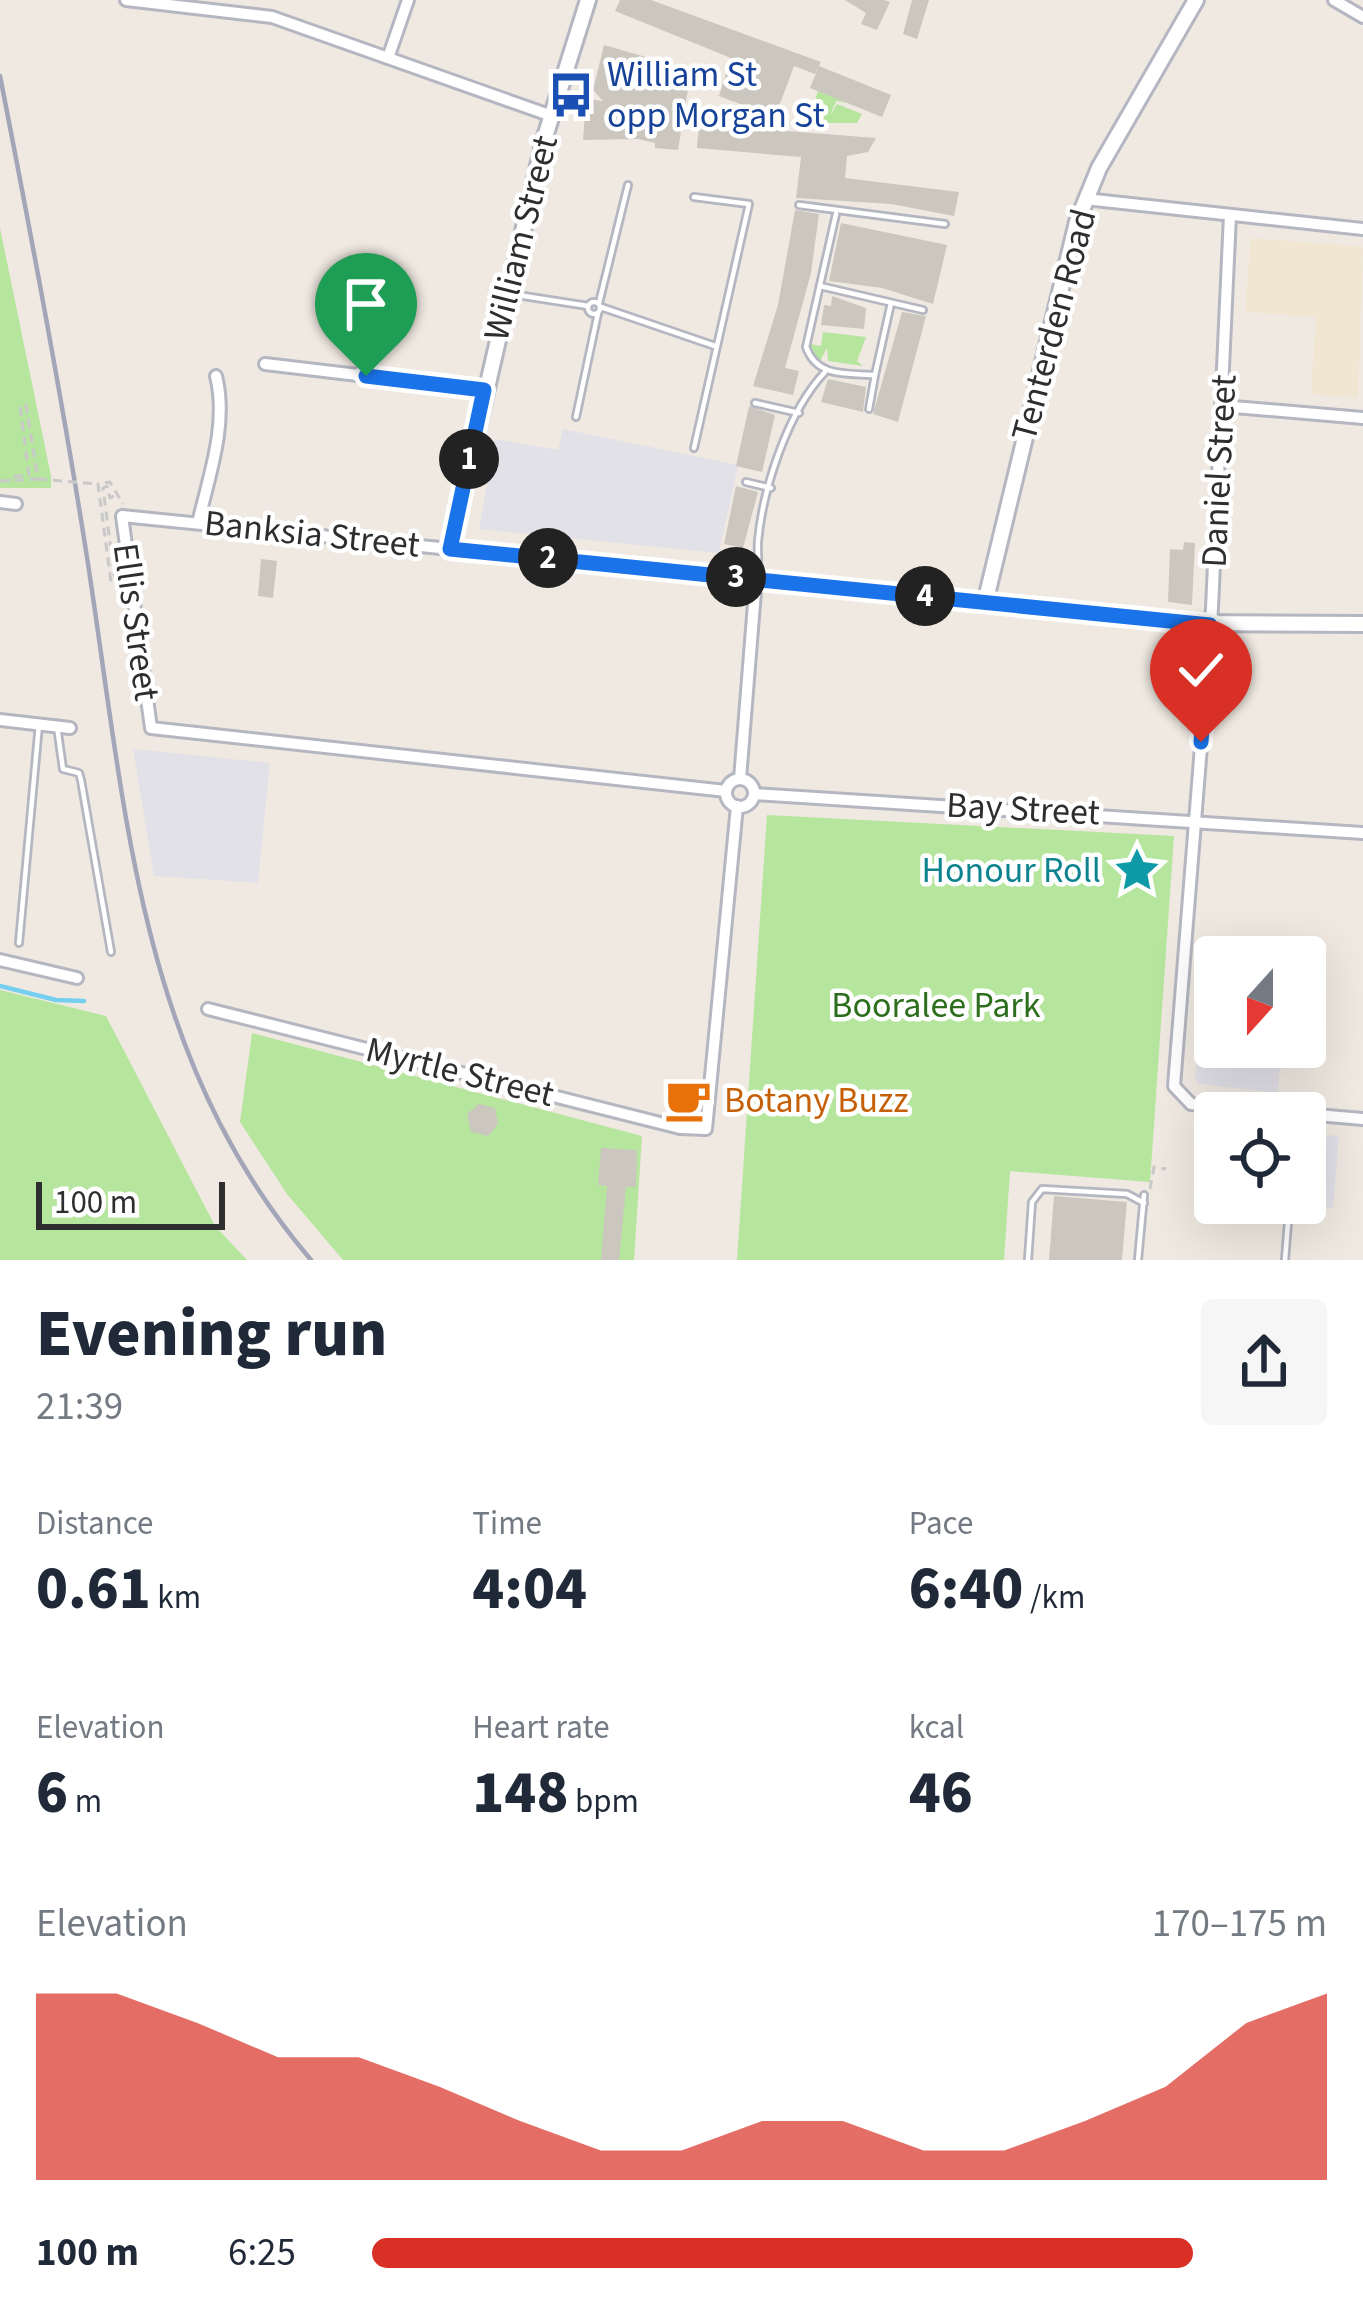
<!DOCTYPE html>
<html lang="en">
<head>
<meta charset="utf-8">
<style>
  body { margin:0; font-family:"Source Sans 3",sans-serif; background:#f6f6f7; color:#1f2937; height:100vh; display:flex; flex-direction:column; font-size:45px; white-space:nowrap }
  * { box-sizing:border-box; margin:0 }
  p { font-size:39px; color:#747a83 }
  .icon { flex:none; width:66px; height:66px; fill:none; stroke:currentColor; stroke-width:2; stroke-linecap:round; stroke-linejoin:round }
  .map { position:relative; height:1260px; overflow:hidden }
  .side { display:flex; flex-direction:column; background:#fff; flex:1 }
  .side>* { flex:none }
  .needle { width:78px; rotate:201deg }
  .tools { position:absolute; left:1194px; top:936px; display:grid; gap:24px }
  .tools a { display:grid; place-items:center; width:132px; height:132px; border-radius:12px; background:#fff; box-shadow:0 12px 48px #0002; font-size:60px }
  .scale { position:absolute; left:36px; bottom:30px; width:189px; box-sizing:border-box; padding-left:12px; border:6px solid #2e2e2e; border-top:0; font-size:33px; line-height:42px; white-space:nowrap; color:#2e2e2e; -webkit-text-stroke:9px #fff; paint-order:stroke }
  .pin { position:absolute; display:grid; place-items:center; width:102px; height:102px; color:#fff; margin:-123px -51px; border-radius:50% 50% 50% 0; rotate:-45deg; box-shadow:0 0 12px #0007 }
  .pin .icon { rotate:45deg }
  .km { position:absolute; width:60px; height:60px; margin:-30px; border-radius:50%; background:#222; color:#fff; font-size:33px; line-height:60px; text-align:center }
  .round { display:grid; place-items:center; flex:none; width:126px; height:126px; border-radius:12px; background:#f6f6f7 }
  .overview { display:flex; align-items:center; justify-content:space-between; height:204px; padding:0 36px }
  h1 { font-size:66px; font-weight:800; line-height:90px }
  .stats { display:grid; grid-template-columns:repeat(3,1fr); gap:18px; height:204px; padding:12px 36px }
  .stats div { display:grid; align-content:center }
  .stats b { font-size:60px; font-weight:800 }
  .stats small { font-size:33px; font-weight:400 }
  .stats p { font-size:33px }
  .chart { height:336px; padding:24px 36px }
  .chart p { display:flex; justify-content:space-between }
  .chart svg { width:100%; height:216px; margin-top:12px; fill:#d93025; opacity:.7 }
  ul { padding:0 36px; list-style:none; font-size:39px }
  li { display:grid; grid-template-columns:192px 144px 1fr; align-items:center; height:90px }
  li i { height:30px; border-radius:15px; background:#d93025 }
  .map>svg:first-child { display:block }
  .industrial { fill:#e3e1e8 }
  .education { fill:#f0e6d1 }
  .green { fill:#b6e59e }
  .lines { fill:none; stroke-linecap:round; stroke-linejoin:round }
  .stream { stroke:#75cff0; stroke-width:4.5 }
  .building { fill:#cbc7bf }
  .lane-casing { stroke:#b4b7c1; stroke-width:10 }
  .street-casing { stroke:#b4b7c1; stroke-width:16 }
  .secondary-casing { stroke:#b4b7c1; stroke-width:20 }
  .path { stroke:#c9c9c9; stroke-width:3; stroke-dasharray:9 6; stroke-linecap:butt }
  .lane { stroke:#fff; stroke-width:4.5 }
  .street { stroke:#fff; stroke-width:10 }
  .secondary { stroke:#fff; stroke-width:14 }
  .rail { stroke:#a3a6b8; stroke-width:4.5 }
  .path-bridge { stroke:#c9c9c9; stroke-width:3; stroke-dasharray:9 6; stroke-linecap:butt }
  .route-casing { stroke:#fff; stroke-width:24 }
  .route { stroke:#1a73e8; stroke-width:15 }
  .labels { text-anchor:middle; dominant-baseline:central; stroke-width:9; stroke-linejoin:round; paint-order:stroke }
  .transit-label { font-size:36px; fill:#164399; stroke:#fff; text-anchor:start }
  .street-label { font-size:36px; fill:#2e2e2e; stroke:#fff }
  .culture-label { font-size:36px; fill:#0d838f; stroke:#fff; text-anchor:end }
  .park-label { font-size:36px; fill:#2c6e1b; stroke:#fff }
  .food-label { font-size:36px; fill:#c56008; stroke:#fff; text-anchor:start }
</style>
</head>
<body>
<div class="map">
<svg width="1363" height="1260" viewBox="0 0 1363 1260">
  <rect width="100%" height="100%" fill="#efe9e1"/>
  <g class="industrial">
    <polygon points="563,429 738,465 719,553 479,529 495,439 558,450"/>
    <polygon points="133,749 270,763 258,883 154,876"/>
    <polygon points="1200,1021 1215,1023 1215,1047 1281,1047 1278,1093 1200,1084 1195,1079"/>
    <polygon points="1305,1133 1339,1136 1333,1208 1288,1204 1305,1203"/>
  </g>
  <polygon class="education" points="1251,238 1363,247 1358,398 1311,394 1316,317 1245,312"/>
  <g class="green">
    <polygon points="818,91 849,103 836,101 830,116 837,104 862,114 857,123 807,123"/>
    <polygon points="0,228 51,476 51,488 0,488"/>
    <polygon points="823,332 866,337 857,361 863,366 828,361 827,348 819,363 810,344 821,346"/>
    <polygon points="767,815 1174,836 1150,1182 1010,1171 1004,1260 737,1260"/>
    <polygon points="0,990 106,1016 215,1226 247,1260 0,1260"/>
    <polygon points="252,1033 642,1136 634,1260 343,1260 287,1194 240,1122"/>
  </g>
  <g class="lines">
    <polyline class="stream" points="0,986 56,1000 84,1001"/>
  </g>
  <g class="building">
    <polygon points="620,0 651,0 821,62 815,74 794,66 775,117 719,96 731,58 615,11"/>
    <polygon points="845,0 885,0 890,2 877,30 861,24 866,13"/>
    <polygon points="912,0 929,0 917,39 903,34"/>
    <polygon points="604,45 646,57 644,84 689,83 678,150 655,148 655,143 638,139 583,140 586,99 603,101 593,90"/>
    <polygon points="819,66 891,95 882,117 810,88"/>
    <polygon points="699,124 876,138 868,152 847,156 845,178 959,192 954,216 891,204 796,198 801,157 697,148"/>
    <polygon points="795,210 819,214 811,273 785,368 799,371 793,395 753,386 778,305"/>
    <polygon points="841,223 947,245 933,304 882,288 829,281"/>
    <polygon points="832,296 866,308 864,329 821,325 824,305 831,306"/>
    <polygon points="902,312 926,316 898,422 873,414"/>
    <polygon points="828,379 866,387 863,412 821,402"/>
    <polygon points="749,406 775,415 762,472 736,466"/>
    <polygon points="736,486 758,492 743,548 724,544"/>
    <polygon points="1184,542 1195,543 1192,605 1168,602 1170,549 1183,550"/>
    <polygon points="261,559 277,561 273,598 258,596"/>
    <polygon points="479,1104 495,1108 498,1124 488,1136 471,1132 467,1114"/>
    <polygon points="601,1148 637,1150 636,1187 626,1187 619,1260 601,1260 607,1186 598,1185"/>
    <polygon points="1054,1196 1127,1202 1122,1260 1049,1260"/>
  </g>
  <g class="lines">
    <g class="lane-casing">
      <g id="lane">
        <polyline points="694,197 749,204 694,448"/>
        <polyline points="799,205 945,224"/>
        <path d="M836,214L806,347C817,378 847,373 875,375L891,303"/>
        <polyline points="820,286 923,310"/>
        <polyline points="511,294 588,306"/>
        <circle cx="594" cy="308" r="6"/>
        <polyline points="599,303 628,185"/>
        <polyline points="601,307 715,346"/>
        <polyline points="755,403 799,413"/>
        <polyline points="869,409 875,375"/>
        <polyline points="576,417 598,313"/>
        <polyline points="746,482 771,488"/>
        <path d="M756,578C760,564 757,554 758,541C763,488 788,411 825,372"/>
        <polyline points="57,726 63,769 79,773 81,780 111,952"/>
        <polyline points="19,943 39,724"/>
        <polyline points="1028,1260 1032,1202 1042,1189 1127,1194 1144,1203"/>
        <polyline points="1138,1260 1144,1195"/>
        <polyline points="1285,1260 1288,1222"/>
      </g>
    </g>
    <g class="street-casing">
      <g id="street">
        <polyline points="126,0 272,17 552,116"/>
        <polyline points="1334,0 1363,17"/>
        <polyline points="388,58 408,0"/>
        <polyline points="1085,199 1363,229"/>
        <polyline points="1230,215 1212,608 1174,1086 1191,1104 1292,1113"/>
        <polyline points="265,364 484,390"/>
        <polyline points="1222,406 1363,418"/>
        <polyline points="0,502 16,504"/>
        <path d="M198,523C209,476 228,424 216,376"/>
        <polyline points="450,549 122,516 151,728 726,791"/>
        <polyline points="0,720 70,728"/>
        <polyline points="740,779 756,579"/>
        <circle cx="740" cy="793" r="14"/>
        <polyline points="754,794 1363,833"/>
        <polyline points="0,960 77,978"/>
        <polyline points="208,1009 680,1128 706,1129 737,806"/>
        <polyline points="1305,1114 1363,1119"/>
      </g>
    </g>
    <g class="secondary-casing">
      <g id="secondary">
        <polyline points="588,0 544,140 450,549 1181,623 1363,624"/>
        <polyline points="985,603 1077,222 1099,168 1196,0"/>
      </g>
    </g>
    <g class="path">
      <polyline points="0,481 38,479 26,405 20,406 29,475 10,477 11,481"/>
      <polyline points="114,496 110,498 107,486 103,488 115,581 111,582 98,484 110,482 123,504"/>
      <polyline points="1150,1189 1154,1167 1166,1169"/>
    </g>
    <use href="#lane" class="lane"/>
    <use href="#street" class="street"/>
    <use href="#secondary" class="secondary"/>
    <path class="rail" d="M0,76C31,234 61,392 86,551C126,805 136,1055 311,1260"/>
    <polyline class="path-bridge" points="38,479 98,484"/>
  </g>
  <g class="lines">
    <g class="route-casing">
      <polyline id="route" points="366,376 484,390 450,549 1210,625 1201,742"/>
    </g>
    <use href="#route" class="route"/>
  </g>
  <defs>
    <g id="bus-bare" transform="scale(3.6)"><path d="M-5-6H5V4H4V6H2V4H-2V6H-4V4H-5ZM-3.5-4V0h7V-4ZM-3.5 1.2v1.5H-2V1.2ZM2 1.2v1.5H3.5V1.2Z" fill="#1a4fb4" stroke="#fff" stroke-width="2.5" paint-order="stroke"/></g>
    <g id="sight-bare" transform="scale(3.6)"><path d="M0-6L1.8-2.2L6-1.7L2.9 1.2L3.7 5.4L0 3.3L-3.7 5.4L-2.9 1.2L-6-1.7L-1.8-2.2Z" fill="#0f9aa8" stroke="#fff" stroke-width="2.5" paint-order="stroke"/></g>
    <g id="cafe-bare" transform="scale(3.6)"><path d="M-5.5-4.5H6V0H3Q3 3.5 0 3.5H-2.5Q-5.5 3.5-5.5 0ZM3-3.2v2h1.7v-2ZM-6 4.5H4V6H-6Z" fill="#e8710a" stroke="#fff" stroke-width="2.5" paint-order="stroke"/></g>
  </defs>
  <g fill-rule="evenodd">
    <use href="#bus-bare" x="571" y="95"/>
    <use href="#sight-bare" x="1137" y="870"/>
    <use href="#cafe-bare" x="688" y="1100"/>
  </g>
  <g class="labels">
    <g class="transit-label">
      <text x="607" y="74">William St<tspan x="607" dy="41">opp Morgan St</tspan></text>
    </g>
    <g class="street-label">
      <text transform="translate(521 238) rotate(-76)">William Street</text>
      <text transform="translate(1054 325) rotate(-75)">Tenterden Road</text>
      <text transform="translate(1219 471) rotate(-87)">Daniel Street</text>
      <text transform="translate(312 534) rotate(6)">Banksia Street</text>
      <text transform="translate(136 622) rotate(82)">Ellis Street</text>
      <text transform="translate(1023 809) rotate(3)">Bay Street</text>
      <text transform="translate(460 1072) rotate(14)">Myrtle Street</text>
    </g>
    <g class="culture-label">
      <text x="1101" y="870">Honour Roll</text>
    </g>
    <g class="park-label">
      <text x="936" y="1005">Booralee Park</text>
    </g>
    <g class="food-label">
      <text x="724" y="1100">Botany Buzz</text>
    </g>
  </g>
</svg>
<div class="tools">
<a><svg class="needle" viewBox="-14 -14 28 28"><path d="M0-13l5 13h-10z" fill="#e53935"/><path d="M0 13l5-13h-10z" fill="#747a83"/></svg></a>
<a><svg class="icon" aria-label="locate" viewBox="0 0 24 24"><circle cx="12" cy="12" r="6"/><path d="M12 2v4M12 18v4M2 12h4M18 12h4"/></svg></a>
</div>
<div class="scale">100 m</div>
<div class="pin" style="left:366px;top:376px;background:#1e9e55"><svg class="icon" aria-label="arrive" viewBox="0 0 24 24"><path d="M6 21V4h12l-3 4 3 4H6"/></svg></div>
<div class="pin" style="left:1201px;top:742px;background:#d93025"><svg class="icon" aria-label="check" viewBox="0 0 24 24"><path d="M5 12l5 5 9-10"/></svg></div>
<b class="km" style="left:469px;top:459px">1</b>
<b class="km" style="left:548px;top:558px">2</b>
<b class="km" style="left:736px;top:577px">3</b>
<b class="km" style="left:925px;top:596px">4</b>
</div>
<section class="side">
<div class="overview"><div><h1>Evening run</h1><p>21:39</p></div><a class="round"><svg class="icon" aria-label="share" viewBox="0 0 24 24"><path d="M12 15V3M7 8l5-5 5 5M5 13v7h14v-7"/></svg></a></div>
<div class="stats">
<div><p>Distance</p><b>0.61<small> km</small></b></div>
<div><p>Time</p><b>4:04</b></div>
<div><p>Pace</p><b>6:40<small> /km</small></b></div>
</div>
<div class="stats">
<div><p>Elevation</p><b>6<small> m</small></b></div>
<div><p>Heart rate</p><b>148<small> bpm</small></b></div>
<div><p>kcal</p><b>46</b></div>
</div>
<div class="chart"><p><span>Elevation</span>170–175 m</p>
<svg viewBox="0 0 160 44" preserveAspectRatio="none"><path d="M0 44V6L10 6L20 12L30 19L40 19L50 25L60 32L70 38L80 38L90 32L100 32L110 38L120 38L130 32L140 25L150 12L160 6V44z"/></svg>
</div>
<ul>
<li><b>100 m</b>6:25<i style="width:86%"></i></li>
</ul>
</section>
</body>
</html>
